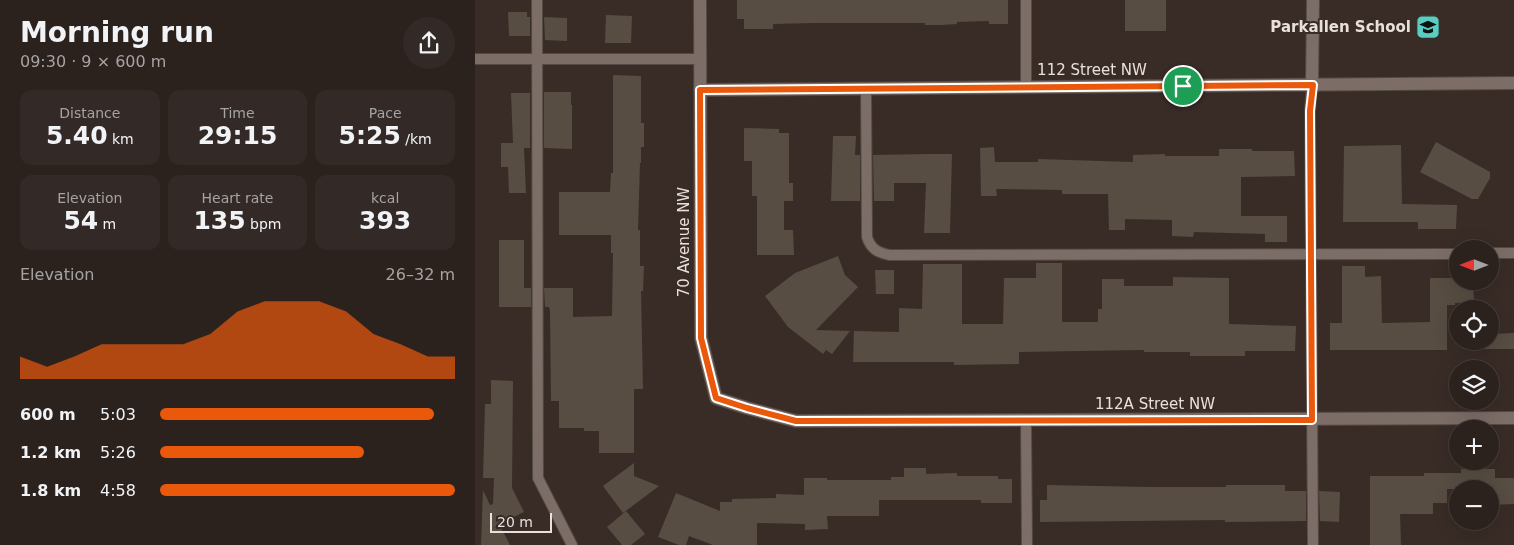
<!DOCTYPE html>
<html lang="en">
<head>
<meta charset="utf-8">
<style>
  body { margin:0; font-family:"DejaVu Sans",sans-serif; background:#332926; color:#f1f3f6; height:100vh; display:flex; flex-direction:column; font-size:19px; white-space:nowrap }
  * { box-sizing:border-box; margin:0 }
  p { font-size:16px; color:#a6a3a4 }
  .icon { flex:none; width:28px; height:28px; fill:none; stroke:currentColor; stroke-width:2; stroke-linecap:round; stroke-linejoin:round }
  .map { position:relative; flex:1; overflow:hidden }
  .panel { display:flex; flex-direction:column; background:#2b211d; width:475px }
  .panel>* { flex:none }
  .needle { width:32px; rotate:270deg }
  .buttons { position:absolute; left:974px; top:240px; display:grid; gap:10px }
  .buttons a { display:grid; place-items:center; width:50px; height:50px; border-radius:50%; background:#2b211d; box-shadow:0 5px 20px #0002,0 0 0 1px #473e3b; font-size:25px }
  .scale { position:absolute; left:15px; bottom:12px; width:62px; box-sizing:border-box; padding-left:5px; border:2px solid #e9e0dc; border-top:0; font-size:14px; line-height:18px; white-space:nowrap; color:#e9e0dc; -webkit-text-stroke:4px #392c27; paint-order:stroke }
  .pin { position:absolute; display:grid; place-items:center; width:42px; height:42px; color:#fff; margin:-21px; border:2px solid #fff; border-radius:50%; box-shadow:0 1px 5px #0007 }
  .round { display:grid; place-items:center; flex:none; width:52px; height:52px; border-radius:26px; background:#332926 }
  .headline { display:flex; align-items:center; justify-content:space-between; height:85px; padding:0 20px }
  h1 { font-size:28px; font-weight:800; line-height:38px }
  .stats { display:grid; grid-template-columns:repeat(3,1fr); gap:8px; height:85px; padding:5px 20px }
  .stats div { display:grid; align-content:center; border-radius:12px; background:#332926; text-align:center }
  .stats b { font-size:25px; font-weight:800 }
  .stats small { font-size:14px; font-weight:400 }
  .stats p { font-size:14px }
  .chart { height:140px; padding:10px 20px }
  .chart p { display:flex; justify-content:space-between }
  .chart svg { width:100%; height:90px; margin-top:5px; fill:#ea580c; opacity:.7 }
  ul { padding:0 20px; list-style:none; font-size:16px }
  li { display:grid; grid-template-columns:80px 60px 1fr; align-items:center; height:38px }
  li i { height:12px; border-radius:6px; background:#ea580c }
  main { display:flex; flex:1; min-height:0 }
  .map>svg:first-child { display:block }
  .building { fill:#574d42 }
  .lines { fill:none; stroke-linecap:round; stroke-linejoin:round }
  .lane-casing { stroke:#544944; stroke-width:12 }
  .street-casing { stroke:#544944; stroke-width:14 }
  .lane { stroke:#7c6d67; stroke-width:10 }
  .street { stroke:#7c6d67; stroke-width:12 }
  .route-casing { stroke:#fff; stroke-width:10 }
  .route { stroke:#ea580c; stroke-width:6 }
  .labels { text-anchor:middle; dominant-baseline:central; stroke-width:4; stroke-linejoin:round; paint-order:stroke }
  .poi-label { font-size:15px; font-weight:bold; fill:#e9e0dc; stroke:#392c27; text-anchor:end }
  .street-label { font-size:15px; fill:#e9e0dc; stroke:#392c27 }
</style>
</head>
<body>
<main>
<section class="panel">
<div class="headline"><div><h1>Morning run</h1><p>09:30 · 9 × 600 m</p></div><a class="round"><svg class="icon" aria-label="share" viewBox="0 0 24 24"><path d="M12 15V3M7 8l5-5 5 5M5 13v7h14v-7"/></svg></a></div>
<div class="stats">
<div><p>Distance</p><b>5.40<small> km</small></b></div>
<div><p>Time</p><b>29:15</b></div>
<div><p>Pace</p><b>5:25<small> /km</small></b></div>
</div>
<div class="stats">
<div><p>Elevation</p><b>54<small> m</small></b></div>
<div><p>Heart rate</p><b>135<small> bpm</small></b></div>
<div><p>kcal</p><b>393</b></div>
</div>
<div class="chart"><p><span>Elevation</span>26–32 m</p>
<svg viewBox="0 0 160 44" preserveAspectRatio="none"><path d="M0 44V33L10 38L20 33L30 27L40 27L50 27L60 27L70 22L80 11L90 6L100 6L110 6L120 11L130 22L140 27L150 33L160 33V44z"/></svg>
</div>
<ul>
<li><b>600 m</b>5:03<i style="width:93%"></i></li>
<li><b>1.2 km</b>5:26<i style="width:69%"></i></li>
<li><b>1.8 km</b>4:58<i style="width:100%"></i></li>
</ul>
</section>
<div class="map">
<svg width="1039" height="545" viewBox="0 0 1039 545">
  <rect width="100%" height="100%" fill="#392c27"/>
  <g class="building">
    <polygon points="262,0 533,0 533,24 514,24 514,21 482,22 482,24 466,25 450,25 450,23 339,23 298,24 298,29 269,29 269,19 262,19"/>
    <rect x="650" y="0" width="41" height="31"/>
    <polygon points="33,12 52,12 52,17 55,17 55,36 34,36"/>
    <polygon points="131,15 157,16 156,43 130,43"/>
    <polygon points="69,17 92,18 92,41 70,40"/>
    <polygon points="138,75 166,76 166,123 169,123 169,147 166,147 166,163 165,163 163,230 165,230 165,266 169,266 168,291 166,291 168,389 159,389 159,453 124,453 124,431 109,431 109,428 84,428 84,401 76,401 75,311 74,307 70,307 69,288 98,288 98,317 137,316 138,253 136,253 136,235 84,235 84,192 135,192 136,173 138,173"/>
    <polygon points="69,92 96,92 96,105 97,105 97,149 69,148"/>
    <polygon points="36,93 55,93 55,148 49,148 51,193 34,193 33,167 26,167 26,143 38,143"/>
    <polygon points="269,128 304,129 304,133 314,133 314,183 318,183 318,201 309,201 309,230 318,230 319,255 282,255 282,196 277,196 277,161 269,161"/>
    <polygon points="358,136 381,136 380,155 385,155 385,201 356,201"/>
    <polygon points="961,142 1015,172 1015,178 1003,199 997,199 945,172"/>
    <polygon points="926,145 927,204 982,205 981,229 943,229 943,222 868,222 869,146"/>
    <polygon points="519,147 520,162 563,162 563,159 658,162 658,155 690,154 690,156 744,156 744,149 777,149 777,151 819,151 820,176 766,177 766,216 812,216 812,242 790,242 790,234 719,232 718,237 697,236 697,220 650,219 650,230 634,230 633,194 587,194 587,190 521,189 522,196 506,196 505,148"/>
    <polygon points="452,154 477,154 475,233 449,233 451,183 419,183 419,201 399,201 398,155"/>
    <polygon points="24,240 49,240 49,288 56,288 56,307 24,307"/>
    <polygon points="363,256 370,275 383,287 341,330 375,331 357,354 351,350 348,354 313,327 290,296 320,273"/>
    <polygon points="561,263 587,263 587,322 623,322 623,309 627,309 627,279 649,279 649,286 698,286 698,277 754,278 754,324 821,326 820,351 770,351 770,356 715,356 715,352 669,352 669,350 544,352 544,364 479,365 479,362 378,362 379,331 424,332 424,308 447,309 448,264 487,264 487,324 528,324 529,278 561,278"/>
    <polygon points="867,266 890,266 890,277 906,276 907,323 955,322 955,278 980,278 980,282 998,282 999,302 980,303 980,305 972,305 972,350 855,350 855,323 867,323"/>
    <polygon points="400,270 419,270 419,294 401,294"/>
    <polygon points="1039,333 1039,349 988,349 987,341 1015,341 1015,334"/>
    <polygon points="16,380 38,381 37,488 49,512 24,524 35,545 6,545 8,490 15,505 18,504 19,478 8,478 10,404 16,404"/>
    <polygon points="159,463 159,476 184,486 148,513 128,486"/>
    <polygon points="429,468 451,468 451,474 482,473 482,476 523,476 523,479 537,479 537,503 506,503 506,500 404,500 404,516 352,516 353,529 330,530 330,524 282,523 282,545 238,545 214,536 211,545 204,545 183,537 201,493 245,511 245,502 257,502 257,499 301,498 301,494 329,495 329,478 352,478 352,480 416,480 416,477 429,477"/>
    <polygon points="986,469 1020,469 1020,478 1039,478 1039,504 1015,505 1015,489 972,489 972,503 958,503 958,514 925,514 926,545 895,545 895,476 949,476 949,473 986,473"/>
    <polygon points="572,485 675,487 751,487 751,485 810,485 810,491 831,491 831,521 750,522 750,520 565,522 565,500 572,500"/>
    <polygon points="844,491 865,492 864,522 845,521"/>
    <polygon points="151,511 170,534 156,545 147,545 132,527"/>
  </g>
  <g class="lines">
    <g class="lane-casing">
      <g id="lane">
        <polyline points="62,0 63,478 97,545"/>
        <polyline points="0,59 225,59"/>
        <polyline points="837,85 835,111 838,545"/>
        <polyline points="551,87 551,0"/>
        <path d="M391,88L392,237C396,249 402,252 414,255L982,254"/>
        <polyline points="1015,253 1039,253"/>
        <polyline points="551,421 552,545"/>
      </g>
    </g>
    <g class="street-casing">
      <g id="street">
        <polyline points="225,0 226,338 241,398 272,408 321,421 1039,418"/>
        <polyline points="837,85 838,0"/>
        <polyline points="225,90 1039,83"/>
      </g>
    </g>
    <use href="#lane" class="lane"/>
    <use href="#street" class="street"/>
  </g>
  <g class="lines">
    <g class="route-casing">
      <polygon id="route" points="838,85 835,111 837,420 321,421 272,408 241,398 226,338 225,90"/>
    </g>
    <use href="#route" class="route"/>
  </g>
  <defs>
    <g id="school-square" transform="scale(1.25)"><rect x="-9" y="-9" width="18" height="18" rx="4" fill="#57cec1" stroke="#392c27"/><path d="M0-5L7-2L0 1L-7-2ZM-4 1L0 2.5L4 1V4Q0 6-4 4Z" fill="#111"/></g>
  </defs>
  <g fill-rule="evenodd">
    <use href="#school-square" x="953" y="27"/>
  </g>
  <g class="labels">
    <g class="poi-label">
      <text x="936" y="27">Parkallen School</text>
    </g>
    <g class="street-label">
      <text x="617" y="70">112 Street NW</text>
      <text transform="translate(209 242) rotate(-90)">70 Avenue NW</text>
      <text x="680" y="404">112A Street NW</text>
    </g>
  </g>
</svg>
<div class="buttons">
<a><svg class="needle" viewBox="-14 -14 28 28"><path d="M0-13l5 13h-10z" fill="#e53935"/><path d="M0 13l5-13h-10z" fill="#a6a3a4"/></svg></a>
<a><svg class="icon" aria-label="locate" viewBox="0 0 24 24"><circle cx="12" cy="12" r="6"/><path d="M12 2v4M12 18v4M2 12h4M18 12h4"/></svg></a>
<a><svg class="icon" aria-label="layers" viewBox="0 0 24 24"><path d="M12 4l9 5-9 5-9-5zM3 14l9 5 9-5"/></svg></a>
<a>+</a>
<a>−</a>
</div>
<div class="scale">20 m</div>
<div class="pin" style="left:708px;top:86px;background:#1e9e55"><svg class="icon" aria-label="arrive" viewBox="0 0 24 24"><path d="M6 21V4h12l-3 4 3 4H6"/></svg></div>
</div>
</main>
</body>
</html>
